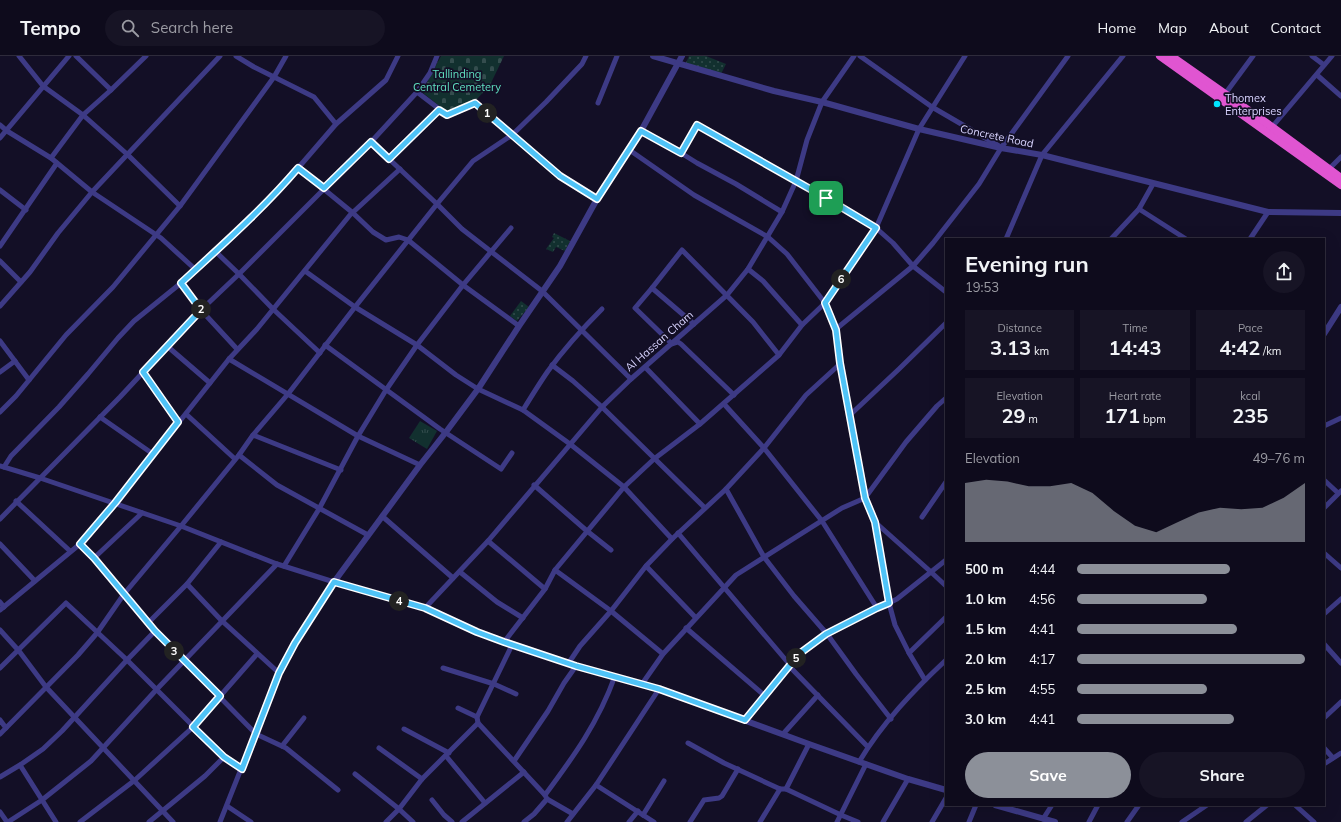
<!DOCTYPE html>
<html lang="en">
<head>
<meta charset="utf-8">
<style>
  body { margin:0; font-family:Mulish,sans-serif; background:#171425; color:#f1f3f6; height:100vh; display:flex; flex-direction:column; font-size:15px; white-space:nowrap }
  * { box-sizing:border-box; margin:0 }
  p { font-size:13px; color:#9b9ba3 }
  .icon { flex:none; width:22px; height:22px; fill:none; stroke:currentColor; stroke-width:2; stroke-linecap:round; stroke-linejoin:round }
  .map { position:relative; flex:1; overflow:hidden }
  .panel { position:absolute; left:945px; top:182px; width:380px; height:568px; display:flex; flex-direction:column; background:#0e0b1c; border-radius:0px; box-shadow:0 4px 16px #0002,0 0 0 1px #2e2b3b }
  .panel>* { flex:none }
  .pin { position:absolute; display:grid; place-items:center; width:34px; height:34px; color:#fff; margin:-17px; border-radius:8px; box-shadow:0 2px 6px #0006 }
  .km { position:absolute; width:20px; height:20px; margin:-10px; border-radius:50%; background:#222; color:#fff; font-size:11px; line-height:20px; text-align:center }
  .round { display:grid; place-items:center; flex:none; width:42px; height:42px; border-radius:21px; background:#171425 }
  .overview { display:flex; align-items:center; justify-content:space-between; height:68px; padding:0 20px }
  h1 { font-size:22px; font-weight:700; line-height:30px }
  .metrics { display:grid; grid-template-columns:repeat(3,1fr); gap:6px; height:68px; padding:4px 20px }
  .metrics div { display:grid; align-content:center; border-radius:0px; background:#171425; text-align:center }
  .metrics b { font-size:20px; font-weight:700 }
  .metrics small { font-size:11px; font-weight:400 }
  .metrics p { font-size:11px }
  .chart { height:112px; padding:8px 20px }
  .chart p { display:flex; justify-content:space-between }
  .chart svg { width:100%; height:72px; margin-top:4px; fill:#8c9099; opacity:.7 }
  .cta { display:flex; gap:8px; margin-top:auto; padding:8px 20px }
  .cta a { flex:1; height:46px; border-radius:24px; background:#8c9099; color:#fff; font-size:16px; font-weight:700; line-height:46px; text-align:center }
  .cta a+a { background:#171425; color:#f1f3f6 }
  ul { padding:0 20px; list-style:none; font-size:13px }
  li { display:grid; grid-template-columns:64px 48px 1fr; align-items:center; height:30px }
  li i { height:10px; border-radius:5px; background:#8c9099 }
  header { display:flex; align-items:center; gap:24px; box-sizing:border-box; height:56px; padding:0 20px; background:#0e0b1c; border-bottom:1px solid #2e2b3b }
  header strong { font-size:19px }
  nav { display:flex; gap:22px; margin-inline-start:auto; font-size:14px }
  .search { width:280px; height:36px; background:#171425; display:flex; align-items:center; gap:10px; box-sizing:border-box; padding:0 14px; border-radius:22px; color:#9b9ba3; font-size:15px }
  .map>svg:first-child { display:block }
  .grass { fill:url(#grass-tufts) }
  .cemetery { fill:url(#cemetery-stones) }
  .garden { fill:url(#garden-dots) }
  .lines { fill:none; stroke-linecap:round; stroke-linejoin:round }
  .minor { stroke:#3d3a85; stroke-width:5 }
  .tertiary { stroke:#3d3a85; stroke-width:6 }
  .trunk { stroke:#e055d1; stroke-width:8 }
  .route-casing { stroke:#fff; stroke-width:8 }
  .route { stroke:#4fc3f7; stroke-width:5 }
  .poi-dot { fill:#00e5ff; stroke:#130f26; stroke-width:1.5 }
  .labels { text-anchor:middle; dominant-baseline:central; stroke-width:3.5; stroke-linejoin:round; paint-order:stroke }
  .park-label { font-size:11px; fill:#5fe0c0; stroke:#130f26 }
  .poi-label { font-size:11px; fill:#d9d4ff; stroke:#130f26; text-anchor:start }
  .street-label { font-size:11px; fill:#d9d4ff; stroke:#130f26 }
</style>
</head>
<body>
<header>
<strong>Tempo</strong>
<div class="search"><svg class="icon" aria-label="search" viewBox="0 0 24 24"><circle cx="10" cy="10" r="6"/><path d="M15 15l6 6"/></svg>Search here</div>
<nav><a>Home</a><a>Map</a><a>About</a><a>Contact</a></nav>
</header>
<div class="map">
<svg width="1341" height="766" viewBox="0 0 1341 766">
  <defs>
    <pattern id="grass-tufts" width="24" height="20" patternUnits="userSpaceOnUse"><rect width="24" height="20" fill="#12302f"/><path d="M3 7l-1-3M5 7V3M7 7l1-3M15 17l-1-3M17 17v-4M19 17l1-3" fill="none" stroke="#344d4e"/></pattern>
    <pattern id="cemetery-stones" width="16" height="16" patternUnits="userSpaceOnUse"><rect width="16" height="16" fill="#12302f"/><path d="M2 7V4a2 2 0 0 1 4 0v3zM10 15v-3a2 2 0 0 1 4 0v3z" fill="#344d4e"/></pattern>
    <pattern id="garden-dots" width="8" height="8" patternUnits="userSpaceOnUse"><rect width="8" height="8" fill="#12302f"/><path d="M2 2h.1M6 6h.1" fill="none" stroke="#344d4e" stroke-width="1.8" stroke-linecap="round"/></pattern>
  </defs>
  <rect width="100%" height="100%" fill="#130f26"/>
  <polygon class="grass" points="420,365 437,375 427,393 409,382"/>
  <polygon class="cemetery" points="441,0 504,0 490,29 476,44 448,57 422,36"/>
  <g class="garden">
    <polygon points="689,0 706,0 726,8 721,18 685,9"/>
    <polygon points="554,177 570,185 565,195 556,191 553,196 546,193 554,182 552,181"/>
    <polygon points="521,245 529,251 517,265 510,260"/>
  </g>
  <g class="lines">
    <g class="minor">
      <polyline points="19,0 43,30 83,59 128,99 180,150"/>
      <polyline points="76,0 111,34"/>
      <polyline points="236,0 254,11 314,41 336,68"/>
      <polyline points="860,0 932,51 999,90"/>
      <polyline points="1312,0 1324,9"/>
      <polyline points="1317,19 1341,40"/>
      <polyline points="417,36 447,59 475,47 560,120 597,143"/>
      <polyline points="1225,38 1253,0"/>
      <polyline points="598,47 617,0"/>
      <polyline points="0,69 7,75 51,102 92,136 161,182 196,214"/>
      <polyline points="1272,71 1332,0"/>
      <polyline points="641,75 681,97 697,107 736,128 782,156"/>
      <polyline points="0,82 69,0"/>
      <polyline points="371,86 437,148 462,173 542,235 631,323"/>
      <polyline points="628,93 694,139 768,181 787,198 825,247 836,273 841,307 865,442 875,466 889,547 895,569 909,597 925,624"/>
      <polyline points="681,97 697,69 827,142 876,172 893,187 913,210 946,236"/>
      <polyline points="51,102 83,59 111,34 146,0"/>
      <polyline points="389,103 439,54"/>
      <polyline points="298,112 353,157 373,176 386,184 399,181 408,184 463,229 519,270"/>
      <polyline points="1329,113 1341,101"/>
      <polyline points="0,134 26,154"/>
      <polyline points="1139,153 1186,183"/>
      <polyline points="1006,183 1042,99 1123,0"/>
      <polyline points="1111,183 1139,153 1153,128"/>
      <polyline points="1250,183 1268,156"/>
      <polyline points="0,190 57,107"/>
      <polyline points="215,195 239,218 273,253 320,297"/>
      <polyline points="0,205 21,226"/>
      <polyline points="748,213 763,225 802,269"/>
      <polyline points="305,215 355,251 417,289 456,319 478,333 523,354 570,388 624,431 672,483"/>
      <polyline points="181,227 201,254 237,293"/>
      <polyline points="652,232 694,268"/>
      <polyline points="0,250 30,216 58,177 92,136 220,0"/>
      <polyline points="836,273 913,210 933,187 979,128 1001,92 1068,0"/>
      <polyline points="0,285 29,324"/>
      <polyline points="325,289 440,373 501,413 512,397"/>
      <polyline points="167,290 210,327"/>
      <polyline points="229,303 358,380 420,409"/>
      <polyline points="552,309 573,325 602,351 705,452"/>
      <polyline points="645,311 700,368"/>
      <polyline points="0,316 15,305"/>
      <polyline points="143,316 178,366"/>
      <polyline points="734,339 681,288 678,286 672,288 635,252 652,232 682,194 753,266 779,299"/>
      <polyline points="724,348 764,392 822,465 877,552"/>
      <path d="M523,354C531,341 539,328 548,315C564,293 583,272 602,253"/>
      <polyline points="0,356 16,340 66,279 113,231 180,150 274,21 286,0"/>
      <polyline points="186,358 235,403"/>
      <polyline points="850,359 899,313 946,267"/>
      <polyline points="100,361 153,398"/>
      <polyline points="1324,370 1341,362"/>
      <polyline points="253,379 341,414"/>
      <polyline points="239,399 277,429 368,479"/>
      <polyline points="0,410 40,422 181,470 277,508 334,526 295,587 279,617 220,766"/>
      <polyline points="4,411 11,400 59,351 88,318 118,282 134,265 181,227 249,163 286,126 336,68 386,24 398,0"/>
      <polyline points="1324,424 1338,437"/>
      <polyline points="534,429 587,475 611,494"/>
      <polyline points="726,433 764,501 794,540 827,578 856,618 891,663"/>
      <polyline points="16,445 70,495"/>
      <polyline points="1324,452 1341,435"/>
      <polyline points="382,460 453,522"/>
      <polyline points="922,461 946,426"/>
      <polyline points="0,463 120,341 201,254 239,218 371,86 417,36 430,17 437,0"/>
      <polyline points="875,466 931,516 946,530"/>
      <polyline points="678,477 790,609"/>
      <polyline points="488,485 545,533"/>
      <polyline points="0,488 35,525"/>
      <polyline points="80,488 94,502 155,575 256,678 286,692 338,734"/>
      <polyline points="1324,497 1341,512"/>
      <polyline points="94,502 142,457"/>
      <polyline points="284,510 319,453 358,380 386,334 417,289 463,229 511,172"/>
      <polyline points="646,510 696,562"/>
      <polyline points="555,514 611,555 663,598"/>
      <polyline points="460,516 497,546 523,562"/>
      <polyline points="187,528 221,564 279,617"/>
      <polyline points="0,546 4,551"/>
      <polyline points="425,552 488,485 602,351 631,323 727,239 748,213 782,156 796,125 807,84 822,46 854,0"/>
      <polyline points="0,554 80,488 115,447 229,303 257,273 350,159 400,113"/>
      <polyline points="1324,558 1341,543"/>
      <polyline points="148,567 187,528 221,486"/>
      <polyline points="686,572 764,639"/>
      <polyline points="0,574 19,595 46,631 173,766"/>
      <polyline points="504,586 545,533 555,514 624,431 654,403 700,368 779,299 802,269 825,247 876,172 919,73 965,0"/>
      <polyline points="1324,588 1341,607"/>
      <polyline points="909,597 946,561"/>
      <polyline points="568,608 580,590 611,555 646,510 672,483 726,433 764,392 806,339 841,307"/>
      <polyline points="789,610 868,691"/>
      <polyline points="0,612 66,547 127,604 224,701 242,713"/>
      <polyline points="443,612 494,628 516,638"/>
      <polyline points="642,628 663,598 736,519 842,452 865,442 906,386 937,350 946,342"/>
      <polyline points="458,652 477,661"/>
      <polyline points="1324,662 1341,646"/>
      <polyline points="0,664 6,672"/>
      <polyline points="745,664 799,598 827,578 897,543 946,504"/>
      <polyline points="478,667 545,739 547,743 573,758"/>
      <polyline points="404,673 449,697"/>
      <polyline points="0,678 78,599 97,577 124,538 181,470 239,399 253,379 288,338 355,251 437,148 473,105 512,79 546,46 582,8 586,0"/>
      <polyline points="783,678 818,639"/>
      <polyline points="688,687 724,707 780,733 786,733 841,759 858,766"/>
      <polyline points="282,690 304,662"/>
      <polyline points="379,692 422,723"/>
      <polyline points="1324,692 1333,702"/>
      <polyline points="446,700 485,747"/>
      <polyline points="514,705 548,655 564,627 576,610"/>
      <path d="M859,706C882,667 914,634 946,604"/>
      <polyline points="1324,708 1341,697"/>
      <polyline points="20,709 56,766"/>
      <polyline points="355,718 399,753 413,766"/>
      <polyline points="0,721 20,709 43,693 62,675 127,604 155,575"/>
      <polyline points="596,729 654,766"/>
      <polyline points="786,733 809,688"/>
      <path d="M545,739C574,700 598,667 615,620"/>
      <polyline points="432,744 444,759 452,766"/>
      <polyline points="1295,749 1314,766"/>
      <polyline points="227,750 251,766"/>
      <polyline points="0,756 7,766"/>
      <polyline points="643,759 664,725"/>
      <polyline points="1043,763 1052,749"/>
      <polyline points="8,766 42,744 91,705 157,633 277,508"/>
      <polyline points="80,766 135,724 193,671 257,598"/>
      <polyline points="149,766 205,720 224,701"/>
      <polyline points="386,766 399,753 422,723 478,667 477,661 512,589"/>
      <polyline points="462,766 524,716"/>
      <polyline points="524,766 534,758 547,743"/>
      <polyline points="567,766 596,729 659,633"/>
      <polyline points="629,766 638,755"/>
      <polyline points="690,766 704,744 719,742 722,740 738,713"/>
      <polyline points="760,766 780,733"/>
      <polyline points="837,766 866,708"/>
      <polyline points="883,766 908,723"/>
      <polyline points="932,766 946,742"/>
      <polyline points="969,766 976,749"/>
      <polyline points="1089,766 1098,749"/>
      <polyline points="1127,766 1139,749"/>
      <polyline points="1182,766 1207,749"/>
      <polyline points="1246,766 1267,749"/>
    </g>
    <g class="tertiary">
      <polyline points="653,0 774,35 822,46 919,73 1001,92 1042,99 1268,156 1341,157"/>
      <polyline points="682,0 641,75 602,134 560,210 519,270 478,333 446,376 420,409 334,526 425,552 477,576 504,586 576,610 659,633 809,688 908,723 946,734"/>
      <polyline points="1324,278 1341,251"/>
      <polyline points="995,749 1055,766"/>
    </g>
    <g class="trunk">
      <polyline points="1160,0 1341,129"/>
      <polyline points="1171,0 1272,71 1341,122"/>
    </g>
  </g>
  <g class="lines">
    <g class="route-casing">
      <path id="route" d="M475,47L560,120L597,143L641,75L681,97L697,69L826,142L876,172L825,247L836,274L840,307L865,442L875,466L889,547L877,552L826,578L799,598L745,664L659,633L576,610L504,586L477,576L425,552L334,526L295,587L279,617L242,713L224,701L193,671L220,640L155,575L94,502L80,488L115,447L178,366L143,316L201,254L181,227C221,190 263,153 298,112L324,132L371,86L389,103L439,54L447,59Z"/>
    </g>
    <use href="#route" class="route"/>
  </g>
  <circle class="poi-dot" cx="1217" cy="48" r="4"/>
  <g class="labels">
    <g class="park-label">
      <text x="457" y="18">Tallinding<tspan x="457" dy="13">Central Cemetery</tspan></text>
    </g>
    <g class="poi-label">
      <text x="1225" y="42">Thomex<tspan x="1225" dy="13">Enterprises</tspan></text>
    </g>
    <g class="street-label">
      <text transform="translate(997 80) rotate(12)">Concrete Road</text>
      <text transform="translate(659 285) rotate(-41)">Al Hassan Cham</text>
    </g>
  </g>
</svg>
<div class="pin" style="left:826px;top:142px;background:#1e9e55"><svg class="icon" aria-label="arrive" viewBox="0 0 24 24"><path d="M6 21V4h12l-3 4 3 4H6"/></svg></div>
<b class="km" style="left:487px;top:57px">1</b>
<b class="km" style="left:201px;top:253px">2</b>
<b class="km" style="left:174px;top:595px">3</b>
<b class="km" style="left:399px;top:545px">4</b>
<b class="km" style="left:796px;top:602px">5</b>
<b class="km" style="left:841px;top:223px">6</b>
<section class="panel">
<div class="overview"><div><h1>Evening run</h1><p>19:53</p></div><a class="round"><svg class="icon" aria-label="share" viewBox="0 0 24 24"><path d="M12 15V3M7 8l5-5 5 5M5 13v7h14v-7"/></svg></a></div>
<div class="metrics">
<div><p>Distance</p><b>3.13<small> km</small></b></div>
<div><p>Time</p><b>14:43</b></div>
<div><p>Pace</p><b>4:42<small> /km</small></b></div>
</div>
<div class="metrics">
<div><p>Elevation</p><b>29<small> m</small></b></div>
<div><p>Heart rate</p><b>171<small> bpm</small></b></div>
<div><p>kcal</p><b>235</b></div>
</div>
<div class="chart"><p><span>Elevation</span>49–76 m</p>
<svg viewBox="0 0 160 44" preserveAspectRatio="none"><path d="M0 44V8L10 6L20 7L30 10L40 10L50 8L60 14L70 25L80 34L90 38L100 32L110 26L120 23L130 24L140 23L150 17L160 8V44z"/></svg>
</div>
<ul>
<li><b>500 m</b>4:44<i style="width:67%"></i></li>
<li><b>1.0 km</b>4:56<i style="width:57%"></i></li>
<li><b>1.5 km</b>4:41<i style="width:70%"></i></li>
<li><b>2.0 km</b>4:17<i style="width:100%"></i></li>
<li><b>2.5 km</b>4:55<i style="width:57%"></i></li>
<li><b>3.0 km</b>4:41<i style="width:69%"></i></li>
</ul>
<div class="cta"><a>Save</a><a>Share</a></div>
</section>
</div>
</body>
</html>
